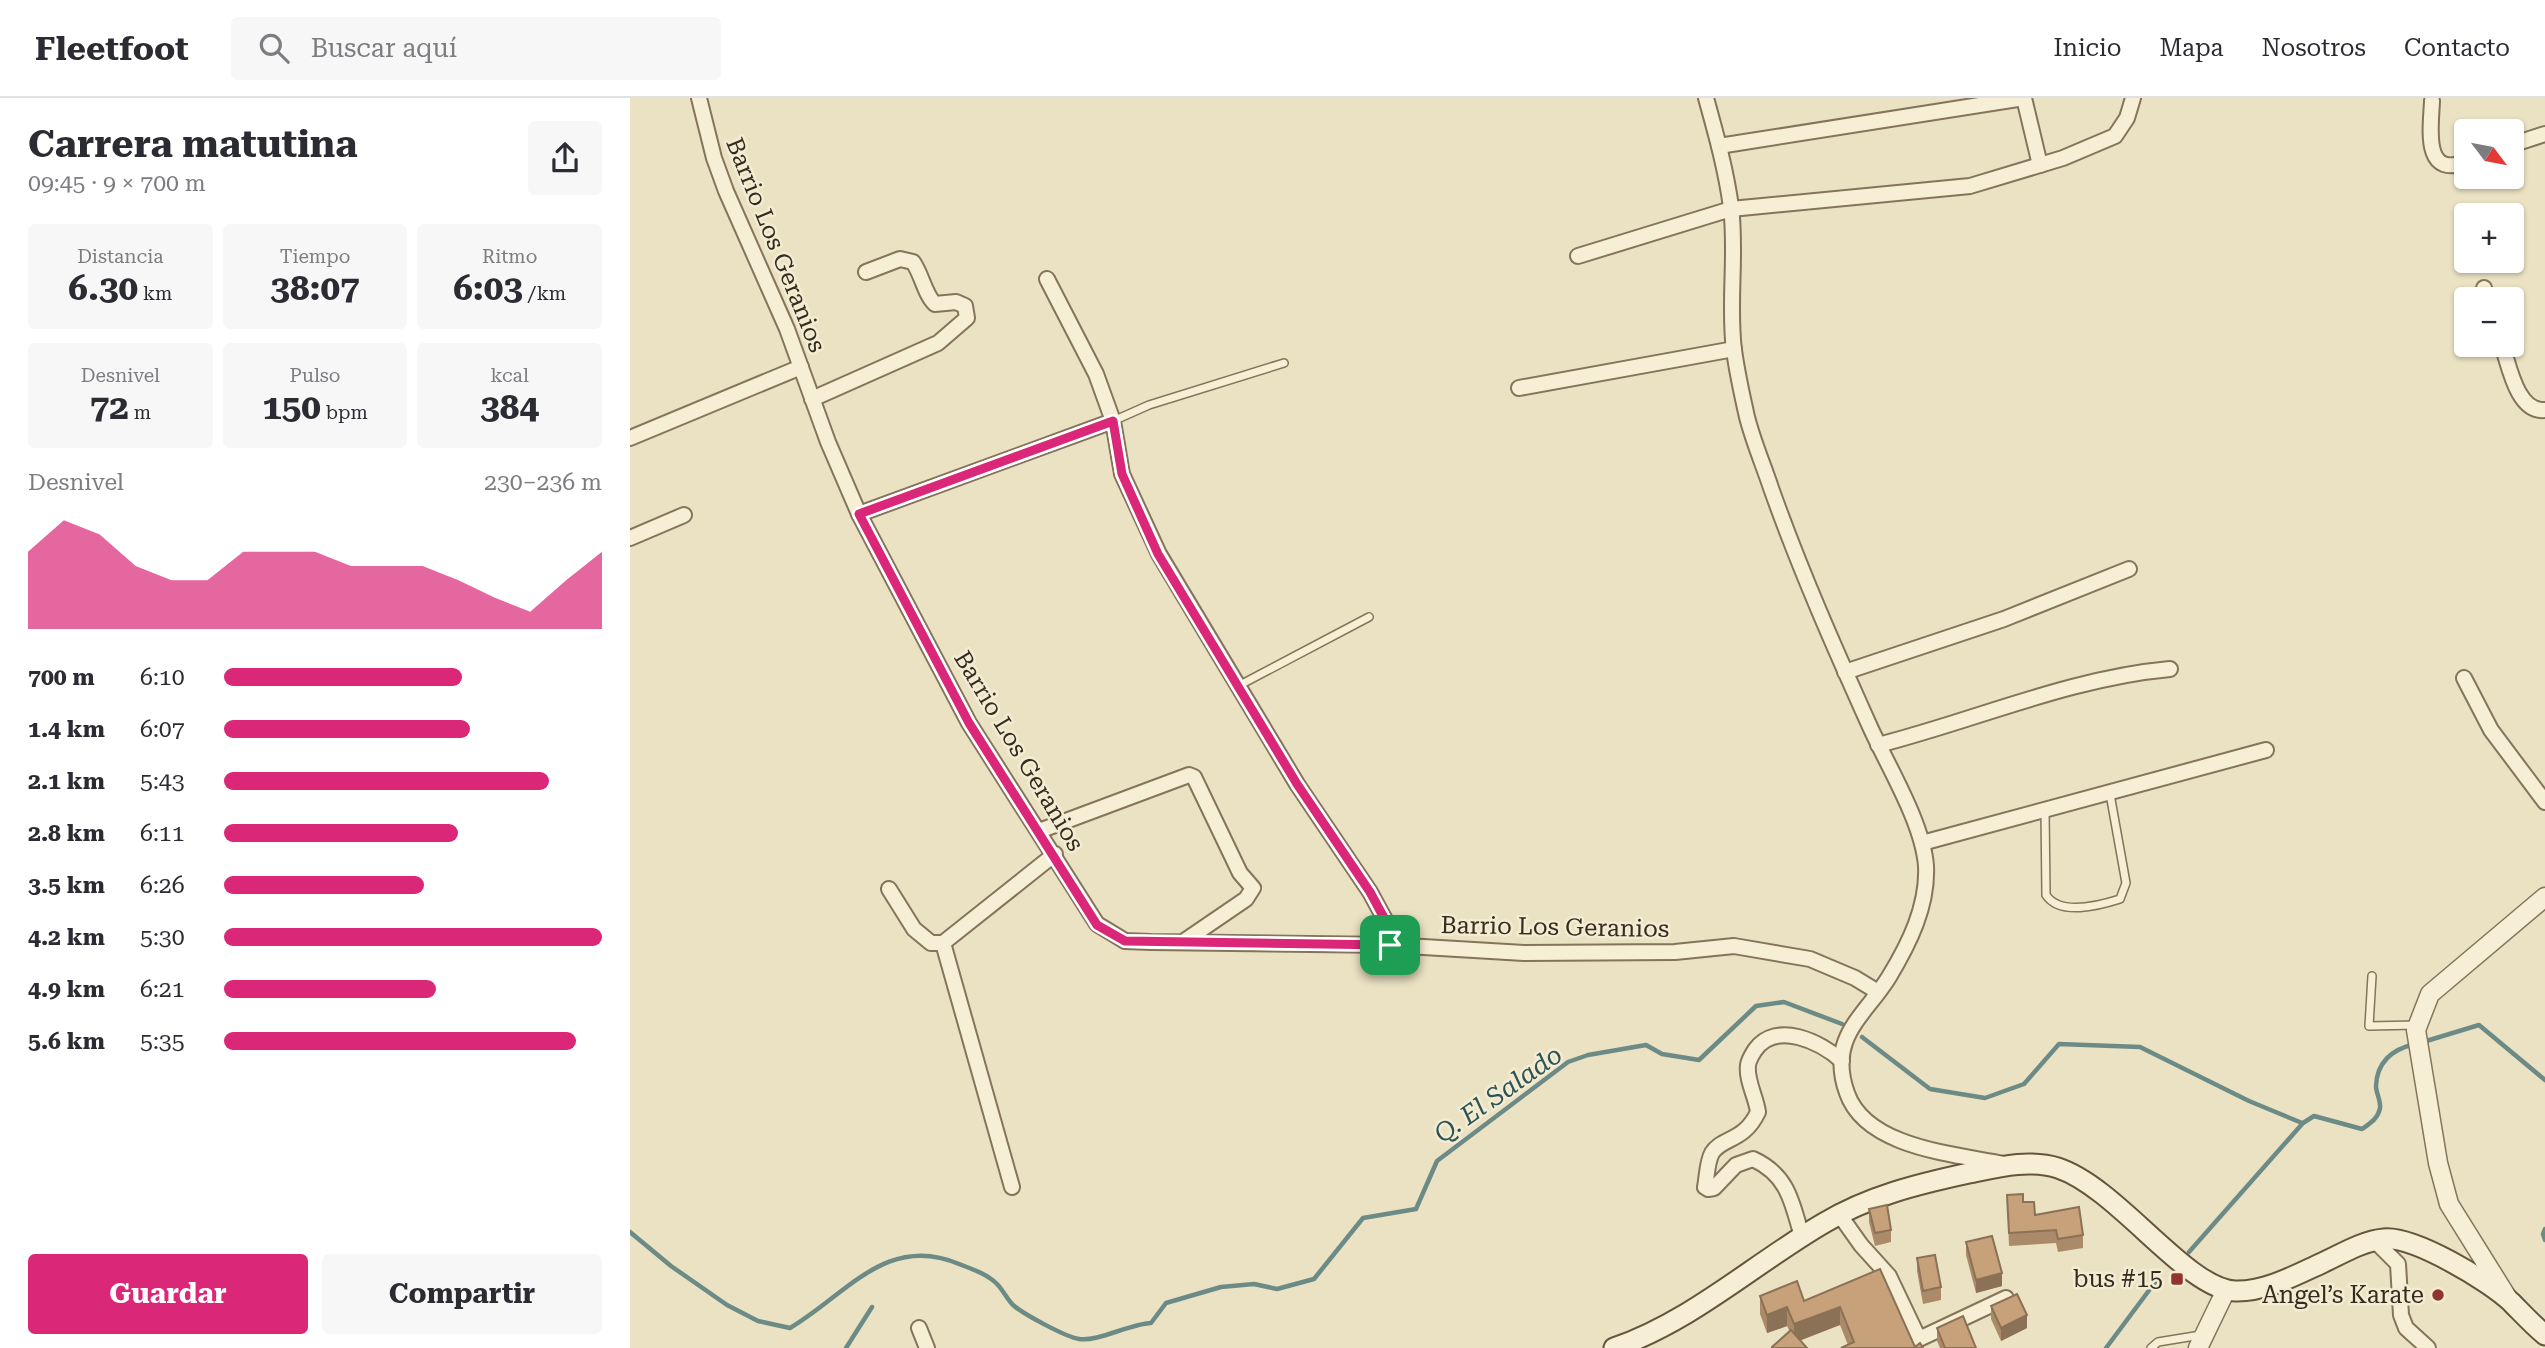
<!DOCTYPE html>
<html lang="es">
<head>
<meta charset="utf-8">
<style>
  body { margin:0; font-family:"Roboto Serif",serif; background:#f7f7f7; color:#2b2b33; height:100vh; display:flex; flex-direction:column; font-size:26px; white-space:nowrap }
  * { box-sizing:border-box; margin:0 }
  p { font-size:23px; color:#7c7c81 }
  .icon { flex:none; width:38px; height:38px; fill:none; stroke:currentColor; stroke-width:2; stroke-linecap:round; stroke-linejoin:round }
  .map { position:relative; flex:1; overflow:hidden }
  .drawer { display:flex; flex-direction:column; background:#fff; width:630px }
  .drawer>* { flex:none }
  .needle { width:46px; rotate:122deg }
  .tools { position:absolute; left:1824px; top:21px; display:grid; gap:14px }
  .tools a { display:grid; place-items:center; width:70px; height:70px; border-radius:7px; background:#fff; box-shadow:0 2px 5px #0004; font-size:35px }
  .pin { position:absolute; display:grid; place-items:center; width:60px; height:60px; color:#fff; margin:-30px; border-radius:14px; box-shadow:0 4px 10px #0006 }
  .round { display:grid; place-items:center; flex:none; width:74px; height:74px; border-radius:7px; background:#f7f7f7 }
  .headline { display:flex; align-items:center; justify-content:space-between; height:119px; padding:0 28px }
  h1 { font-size:38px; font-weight:700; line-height:52px }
  .figures { display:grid; grid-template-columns:repeat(3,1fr); gap:10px; height:119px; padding:7px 28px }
  .figures div { display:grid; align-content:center; border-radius:7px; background:#f7f7f7; text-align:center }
  .figures b { font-size:35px; font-weight:700 }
  .figures small { font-size:19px; font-weight:400 }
  .figures p { font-size:19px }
  .chart { height:196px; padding:14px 28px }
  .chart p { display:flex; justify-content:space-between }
  .chart svg { width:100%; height:126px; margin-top:7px; fill:#db2777; opacity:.7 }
  .action { display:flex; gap:14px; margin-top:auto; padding:14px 28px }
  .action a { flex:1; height:80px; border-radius:7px; background:#db2777; color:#fff; font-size:28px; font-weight:700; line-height:80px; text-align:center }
  .action a+a { background:#f7f7f7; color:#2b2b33 }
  ul { padding:0 28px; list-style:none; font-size:23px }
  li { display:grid; grid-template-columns:112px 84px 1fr; align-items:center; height:52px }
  li i { height:18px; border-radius:9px; background:#db2777 }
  header { display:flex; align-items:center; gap:42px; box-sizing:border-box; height:98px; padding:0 35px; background:#fff; border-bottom:2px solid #e1e1e2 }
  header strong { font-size:33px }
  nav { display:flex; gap:38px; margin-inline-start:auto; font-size:24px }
  .search { width:490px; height:63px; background:#f7f7f7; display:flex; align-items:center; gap:18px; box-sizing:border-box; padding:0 24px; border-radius:7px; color:#7c7c81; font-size:26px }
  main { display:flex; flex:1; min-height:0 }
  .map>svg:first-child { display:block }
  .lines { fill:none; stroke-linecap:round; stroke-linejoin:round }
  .stream { stroke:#6c8b86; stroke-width:4.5 }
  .service-casing { stroke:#84745b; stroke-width:10 }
  .minor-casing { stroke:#84745b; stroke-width:18 }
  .tertiary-casing { stroke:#84745b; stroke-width:21 }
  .secondary-casing { stroke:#66553e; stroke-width:23 }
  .service { stroke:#f7efd5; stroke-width:7 }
  .minor { stroke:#f7efd5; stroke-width:14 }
  .tertiary { stroke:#f7efd5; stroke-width:18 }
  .secondary { stroke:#f7efd5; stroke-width:19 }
  .wall { fill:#ab8a69 }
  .shaded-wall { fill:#8b7155 }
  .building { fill:#c7a17a; stroke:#8b7155; stroke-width:2 }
  .route-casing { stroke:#fff; stroke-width:14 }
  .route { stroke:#db2777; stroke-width:9 }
  .poi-dot { fill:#90352e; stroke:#f3ecd2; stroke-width:2.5 }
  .labels { text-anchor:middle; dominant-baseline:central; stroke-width:5; stroke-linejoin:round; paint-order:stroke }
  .street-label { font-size:24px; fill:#352b1e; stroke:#f3ecd2 }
  .poi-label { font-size:24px; fill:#352b1e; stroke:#f3ecd2; text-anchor:end }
  .water-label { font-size:26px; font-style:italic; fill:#2e5354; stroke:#f3ecd2 }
</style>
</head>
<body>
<header>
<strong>Fleetfoot</strong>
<div class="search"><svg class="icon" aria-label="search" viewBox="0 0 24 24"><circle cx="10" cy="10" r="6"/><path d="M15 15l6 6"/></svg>Buscar aquí</div>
<nav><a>Inicio</a><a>Mapa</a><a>Nosotros</a><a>Contacto</a></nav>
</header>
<main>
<section class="drawer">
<div class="headline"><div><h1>Carrera matutina</h1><p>09:45 · 9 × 700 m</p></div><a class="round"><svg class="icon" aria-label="share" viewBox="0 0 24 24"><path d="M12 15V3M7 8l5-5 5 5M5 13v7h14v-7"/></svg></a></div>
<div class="figures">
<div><p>Distancia</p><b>6.30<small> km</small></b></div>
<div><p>Tiempo</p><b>38:07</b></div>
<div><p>Ritmo</p><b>6:03<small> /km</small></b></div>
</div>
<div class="figures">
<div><p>Desnivel</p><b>72<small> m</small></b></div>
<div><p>Pulso</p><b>150<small> bpm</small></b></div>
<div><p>kcal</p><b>384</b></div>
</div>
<div class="chart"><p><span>Desnivel</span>230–236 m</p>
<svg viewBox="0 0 160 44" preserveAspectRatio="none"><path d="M0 44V17L10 6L20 11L30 22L40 27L50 27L60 17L70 17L80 17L90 22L100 22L110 22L120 27L130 33L140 38L150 27L160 17V44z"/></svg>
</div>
<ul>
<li><b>700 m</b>6:10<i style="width:63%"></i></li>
<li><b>1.4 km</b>6:07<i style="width:65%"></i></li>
<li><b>2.1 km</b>5:43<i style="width:86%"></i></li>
<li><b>2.8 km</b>6:11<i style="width:62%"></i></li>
<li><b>3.5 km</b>6:26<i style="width:53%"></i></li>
<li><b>4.2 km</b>5:30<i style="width:100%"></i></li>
<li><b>4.9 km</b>6:21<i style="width:56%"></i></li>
<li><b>5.6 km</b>5:35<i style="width:93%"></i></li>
</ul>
<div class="action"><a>Guardar</a><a>Compartir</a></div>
</section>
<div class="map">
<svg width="1915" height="1250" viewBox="0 0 1915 1250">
  <rect width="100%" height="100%" fill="#ebe2c3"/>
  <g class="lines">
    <g class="stream">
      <polyline points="1232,939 1300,991 1355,1000 1394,986 1429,946 1510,949 1619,1003 1672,1025"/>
      <polyline points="1793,944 1849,927 1915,982"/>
      <polyline points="1915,1131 1913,1136 1915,1142"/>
      <path d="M0,1134L41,1168L97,1207L128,1223L160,1230C216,1197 257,1135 329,1166C342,1171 357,1176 367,1186C373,1192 377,1201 383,1207C393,1216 436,1239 449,1241C468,1244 499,1226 521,1225L536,1205L591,1189L624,1186L647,1191L684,1181L733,1120L786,1111L807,1063L938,964L958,957L1016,947L1032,956L1069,962L1126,908L1154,904L1212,926"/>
      <path d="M1559,1154L1673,1025L1684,1018L1732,1031C1739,1026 1748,1021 1750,1010C1751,1003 1746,995 1746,988C1747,963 1763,951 1785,946"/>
      <polyline points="216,1250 242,1209"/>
      <polyline points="1476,1250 1526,1183"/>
    </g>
    <g class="service-casing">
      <g id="service">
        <polyline points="483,323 519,307 654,265"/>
        <polyline points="610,587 739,519"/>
        <path d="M1415,712L1416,797C1430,818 1468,808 1490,801L1496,785L1480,696"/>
        <polyline points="1742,878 1739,928 1787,927"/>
        <polyline points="1521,1250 1528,1244 1571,1237"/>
      </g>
    </g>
    <g class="minor-casing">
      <g id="minor">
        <polyline points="69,0 84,60 96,93 157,231 198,344 229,416 339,625 467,826 495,843 521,844 760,847 894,855 1045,854 1104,848 1180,861 1225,880 1248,894"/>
        <path d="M1076,0C1086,36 1096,72 1101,109C1107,156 1098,205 1104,252C1107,274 1112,297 1117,319C1123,343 1133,366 1141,390C1170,472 1205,551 1241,631C1259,670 1293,726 1296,768C1298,808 1279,846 1259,879C1235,918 1197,939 1217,995C1236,1050 1325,1056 1374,1066"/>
        <polyline points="1394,0 1410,67"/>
        <path d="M1802,3C1801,29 1792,81 1836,64"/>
        <polyline points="1881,47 1915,36"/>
        <polyline points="1089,48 1394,0"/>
        <polyline points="948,158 1101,111 1340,88 1433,60 1485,38 1497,20 1503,0"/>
        <polyline points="417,181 466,276 483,323 492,376 529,456 667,686 740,794 759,829 760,847"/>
        <polyline points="1854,190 1858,201"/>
        <path d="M1872,247C1879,267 1887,315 1915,312"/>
        <polyline points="889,290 1104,251"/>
        <path d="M182,301L308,245L337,220L335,208L326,204L305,206C295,197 292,177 283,164L270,161L236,174"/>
        <polyline points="0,340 171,269"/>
        <polyline points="229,416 483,323"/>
        <polyline points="0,440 54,417"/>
        <polyline points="1215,574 1374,521 1499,471"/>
        <polyline points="1834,580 1861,632 1915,704"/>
        <path d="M1248,647C1346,622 1440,580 1540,571"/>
        <polyline points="409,733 559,677 564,679 610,775 623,790 616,801 553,844"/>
        <polyline points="1292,745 1636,652"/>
        <polyline points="259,791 284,831 301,845 313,845 425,756"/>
        <polyline points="313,845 382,1089"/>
        <polyline points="1209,1116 1231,1147 1259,1178 1289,1241 1376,1200"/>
        <path d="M1172,1139C1162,1104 1158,1077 1123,1061L1106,1067L1084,1090L1078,1091L1075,1089C1077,1079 1077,1064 1082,1055C1092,1039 1114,1044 1128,1014C1126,999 1116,982 1118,967C1119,961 1122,957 1125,952C1146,922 1191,944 1212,963"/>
        <polyline points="1745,1143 1768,1166 1771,1217 1776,1230 1798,1250"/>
        <polyline points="289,1230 297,1250"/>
      </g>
    </g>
    <g class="tertiary-casing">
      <g id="tertiary">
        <polyline points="1877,1199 1819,1106 1808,1065 1786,932 1800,896 1915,799"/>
        <polyline points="1568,1250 1596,1192"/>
      </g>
    </g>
    <g class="secondary-casing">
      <path id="secondary" d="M984,1250C1061,1224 1125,1165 1194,1125C1239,1098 1288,1086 1339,1075C1368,1069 1399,1061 1428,1070C1488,1090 1556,1191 1605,1193C1634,1194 1664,1178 1690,1166C1710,1157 1732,1143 1754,1141C1784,1138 1859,1183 1881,1204C1892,1215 1902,1226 1915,1237"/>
    </g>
    <use href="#service" class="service"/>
    <use href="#minor" class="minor"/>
    <use href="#tertiary" class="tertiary"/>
    <use href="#secondary" class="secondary"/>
  </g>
  <g class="wall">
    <polygon points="1377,1097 1393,1104 1405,1117 1453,1137 1453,1150 1428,1154 1426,1145 1379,1148"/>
    <polygon points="1239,1111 1261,1132 1261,1144 1245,1148 1239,1124"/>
    <polygon points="1336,1144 1372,1188 1346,1195 1336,1157"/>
    <polygon points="1287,1160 1311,1189 1311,1202 1293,1206 1287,1173"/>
    <polygon points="1250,1171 1285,1249 1293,1250 1218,1247 1210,1227 1142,1249 1160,1234 1157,1228 1137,1235 1130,1216 1130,1198 1174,1203"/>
    <polygon points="1361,1208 1397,1230 1371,1243 1361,1221"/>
    <polygon points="1307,1230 1346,1250 1310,1250 1307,1243"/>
  </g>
  <g class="shaded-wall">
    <polygon points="1372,1175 1372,1188 1346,1195 1346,1182"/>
    <polygon points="1157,1209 1157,1228 1137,1235 1137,1217"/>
    <polygon points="1210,1209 1210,1227 1164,1245 1164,1226"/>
    <polygon points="1397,1217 1397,1230 1371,1243 1371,1230"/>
  </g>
  <g class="building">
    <polygon points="1393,1096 1393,1104 1404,1104 1405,1117 1449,1109 1453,1137 1428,1141 1426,1132 1379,1135 1377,1097"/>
    <polygon points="1257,1107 1261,1132 1245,1135 1239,1111"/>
    <polygon points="1362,1138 1372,1175 1346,1182 1336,1144"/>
    <polygon points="1305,1157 1311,1189 1293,1193 1287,1160"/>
    <polygon points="1250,1171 1285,1249 1290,1245 1293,1250 1211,1250 1224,1244 1210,1209 1164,1226 1157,1209 1137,1217 1130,1198 1167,1183 1174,1203"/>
    <polygon points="1387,1196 1397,1217 1371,1230 1361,1208"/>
    <polygon points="1333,1218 1346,1250 1315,1250 1307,1230"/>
    <polygon points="1161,1232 1177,1250 1142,1250 1142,1249"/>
  </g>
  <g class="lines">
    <g class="route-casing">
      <polygon id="route" points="483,323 492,376 528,456 667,686 740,794 759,829 760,847 495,843 467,827 339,625 229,416"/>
    </g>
    <use href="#route" class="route"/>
  </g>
  <g class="poi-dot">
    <rect x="1540" y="1174" width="14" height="14" rx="3.5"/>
    <circle cx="1808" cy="1197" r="7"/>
  </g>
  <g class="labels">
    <g class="street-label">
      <text transform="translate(146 147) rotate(68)">Barrio Los Geranios</text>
      <text transform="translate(389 653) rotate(59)">Barrio Los Geranios</text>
      <text transform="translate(925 829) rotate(1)">Barrio Los Geranios</text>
    </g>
    <g class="poi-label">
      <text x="1533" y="1181">bus #15</text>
      <text x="1794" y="1197">Angel’s Karate</text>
    </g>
    <g class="water-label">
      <text transform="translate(868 996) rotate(-35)">Q. El Salado</text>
    </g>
  </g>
</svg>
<div class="tools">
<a><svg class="needle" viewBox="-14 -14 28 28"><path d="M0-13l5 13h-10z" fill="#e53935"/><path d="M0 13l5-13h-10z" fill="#7c7c81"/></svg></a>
<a>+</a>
<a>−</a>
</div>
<div class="pin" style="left:760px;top:847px;background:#1e9e55"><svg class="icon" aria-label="arrive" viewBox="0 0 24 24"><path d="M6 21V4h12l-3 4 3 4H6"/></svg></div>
</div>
</main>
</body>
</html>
